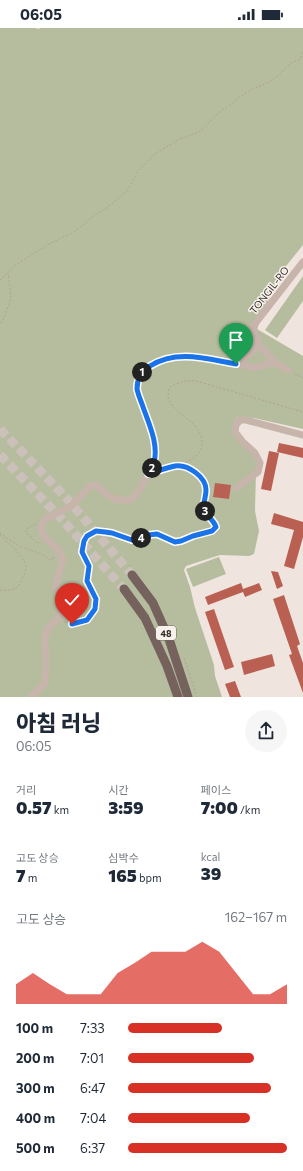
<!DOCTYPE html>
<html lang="ko">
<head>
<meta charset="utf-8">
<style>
  body { margin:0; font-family:Commissioner,"Noto Sans KR",sans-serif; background:#f6f6f7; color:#1f2937; height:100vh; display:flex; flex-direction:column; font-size:15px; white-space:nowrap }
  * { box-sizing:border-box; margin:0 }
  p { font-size:13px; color:#747a83 }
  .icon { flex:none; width:22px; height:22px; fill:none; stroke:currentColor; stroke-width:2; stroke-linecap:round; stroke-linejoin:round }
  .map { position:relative; height:669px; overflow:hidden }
  .details { display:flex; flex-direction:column; background:#fff; flex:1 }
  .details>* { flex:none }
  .pin { position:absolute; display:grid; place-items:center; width:34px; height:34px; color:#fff; margin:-41px -17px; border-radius:50% 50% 50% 0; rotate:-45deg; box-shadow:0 0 4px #0007 }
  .pin .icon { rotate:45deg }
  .km { position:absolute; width:20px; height:20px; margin:-10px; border-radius:50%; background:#222; color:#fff; font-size:11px; line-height:20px; text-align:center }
  .round { display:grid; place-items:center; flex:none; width:42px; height:42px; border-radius:21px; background:#f6f6f7 }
  .head { display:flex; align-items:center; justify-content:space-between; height:68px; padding:0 16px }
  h1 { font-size:22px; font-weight:800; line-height:30px }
  .figures { display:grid; grid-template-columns:repeat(3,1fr); gap:6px; height:68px; padding:4px 16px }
  .figures div { display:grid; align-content:center }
  .figures b { font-size:17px; font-weight:800 }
  .figures small { font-size:11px; font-weight:400 }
  .figures p { font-size:11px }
  .chart { height:112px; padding:8px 16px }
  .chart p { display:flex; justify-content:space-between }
  .chart svg { width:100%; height:72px; margin-top:4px; fill:#d93025; opacity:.7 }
  ul { padding:0 16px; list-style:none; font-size:13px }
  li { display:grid; grid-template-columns:64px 48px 1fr; align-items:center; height:30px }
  li i { height:10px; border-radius:5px; background:#d93025 }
  .status { display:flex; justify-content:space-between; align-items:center; height:28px; padding:0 20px; background:#fff; direction:ltr }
  .status svg { height:11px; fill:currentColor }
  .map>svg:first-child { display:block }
  .green { fill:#b6bd9f }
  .building { fill:#b96053 }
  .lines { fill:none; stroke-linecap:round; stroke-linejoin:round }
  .major-tunnel { stroke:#cbc0ba; stroke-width:9; stroke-dasharray:9 4.5; stroke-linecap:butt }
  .path { stroke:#b29f95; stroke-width:1; stroke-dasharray:2 2; stroke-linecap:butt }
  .minor { stroke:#c7b4ab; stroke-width:7 }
  .major { stroke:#75625c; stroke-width:9 }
  .route-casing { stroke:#fff; stroke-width:8 }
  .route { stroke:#1a73e8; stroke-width:5 }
  .labels { text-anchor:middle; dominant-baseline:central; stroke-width:3; stroke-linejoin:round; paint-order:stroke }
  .shield { fill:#f8f0ea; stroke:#706763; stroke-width:1 }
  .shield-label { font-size:9px; font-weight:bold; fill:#352c29 }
  .street-label { font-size:10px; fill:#352c29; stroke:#f8f0ea }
</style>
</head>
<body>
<div class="status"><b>06:05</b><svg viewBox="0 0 49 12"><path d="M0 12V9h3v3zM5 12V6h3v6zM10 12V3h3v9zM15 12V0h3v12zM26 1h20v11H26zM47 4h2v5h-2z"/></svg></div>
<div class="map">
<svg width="303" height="669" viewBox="0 0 303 669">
  <rect width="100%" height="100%" fill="#f0e5de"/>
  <g class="green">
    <polygon points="0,0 35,0 39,1 40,0 303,0 303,217 278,248 257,301 303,328 303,401 254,390 238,389 234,394 233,405 253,426 258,435 256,443 255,483 259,503 254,526 249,528 220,527 186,538 184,542 190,559 195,580 214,637 215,648 222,669 0,669"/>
    <polygon points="303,248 303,273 277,310 265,302"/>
    <polygon points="219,529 226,546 193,559 186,541"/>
  </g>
  <g class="building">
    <polygon points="279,415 303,420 303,430 277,424"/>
    <polygon points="269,423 279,425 271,463 261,461"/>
    <polygon points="215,455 231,457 229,471 213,469"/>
    <polygon points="274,485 303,494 303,509 294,541 284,538 294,502 271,496"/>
    <polygon points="271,543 278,544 283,558 277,561"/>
    <polygon points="241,555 243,561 259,555 262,562 245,569 243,564 208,577 205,569"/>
    <polygon points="284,567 300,616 297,618 303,635 303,665 289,627 292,626 273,571"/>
    <polygon points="214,581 234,639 225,642 205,584"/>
    <polygon points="272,626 275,638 244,647 241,634"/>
    <polygon points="235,653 241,669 230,669 225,656"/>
  </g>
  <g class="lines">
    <g class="major-tunnel">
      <polyline points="0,401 69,473 132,547"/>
      <polyline points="0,427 58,487 124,561"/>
    </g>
    <g class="path">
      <polyline points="0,252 17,236 49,216 72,205 82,198 92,189 108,179 127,163 139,142 156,125 180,111 199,104 207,97 219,84 230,77 240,69 251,62 269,54 279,47 291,35 301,31 302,24 303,22"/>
      <polyline points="0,295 3,292 10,274 11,269 8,245"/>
      <polyline points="295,346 303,350"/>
      <path d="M159,443C173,439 202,434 202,415C202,392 172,387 168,369C168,366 169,363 169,360C178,354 185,352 196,353L303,384"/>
      <polyline points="36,496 26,501 26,504 36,514 40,515"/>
      <path d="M0,505C7,510 14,515 22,519C34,524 39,523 50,532L53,531V527"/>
      <path d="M0,507C6,513 26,530 26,539C26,545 21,553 18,559C12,562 7,563 0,562"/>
      <polyline points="129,537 131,540"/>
      <path d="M64,594L72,596L87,592L95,581L96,571L87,553L89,538L82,524L84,513L87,508L96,503H105L132,512L140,511L148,507L157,506L175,514L181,513L193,508L212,503L216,499C214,492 206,488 204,481C203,474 206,468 206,462C206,446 190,441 177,438"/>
      <polyline points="184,630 197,669"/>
    </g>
    <g class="minor">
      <polyline points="274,334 288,342"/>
      <path d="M239,335C250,342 262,339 274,334L273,332L259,317"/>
      <polyline points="236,460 258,444 260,435 255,425 242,413 235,404 236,397 240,392 246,392 303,407"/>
      <polyline points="31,669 45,655 46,636 45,609 49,599 59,590 61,584 56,556 63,531 58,521 45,510 41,502 42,497 45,491 71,478 90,458 95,457 101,461 109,468 117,472 130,472 134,469 139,462 154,436 155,420 153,409 137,361 139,351 142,342 158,333 172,329 184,328 239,335 259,317 254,303 254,297 303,234"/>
    </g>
    <g class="major">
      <polyline points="132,547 153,575 169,611 188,669"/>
      <polyline points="124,561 145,590 167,638 178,669"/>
    </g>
  </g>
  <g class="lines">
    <g class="route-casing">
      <path id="route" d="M72,596L87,592L95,581L96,571L87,553L89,538L82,524L84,513L87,508L96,503L105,504L112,505L132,512L140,511L148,507L157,506L175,514L181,513L193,508L212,503L216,499C214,492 206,488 204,481C203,474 206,469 206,462C206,449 188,436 175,438C166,440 157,443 148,446C150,443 153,439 154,435C159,415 148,394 142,376C140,371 138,366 137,361C137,350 141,343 150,338C177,321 207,331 236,336"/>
    </g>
    <use href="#route" class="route"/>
  </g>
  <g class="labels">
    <rect class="shield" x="156" y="598" width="20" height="14" rx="3"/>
    <g class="shield-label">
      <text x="166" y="605">48</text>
    </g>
    <g class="street-label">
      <text transform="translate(269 262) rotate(-52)">TONGIL-RO</text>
    </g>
  </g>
</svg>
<div class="pin" style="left:236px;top:336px;background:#1e9e55"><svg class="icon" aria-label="arrive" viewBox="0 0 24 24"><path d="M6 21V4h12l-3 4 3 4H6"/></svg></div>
<div class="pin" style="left:72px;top:596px;background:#d93025"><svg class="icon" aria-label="check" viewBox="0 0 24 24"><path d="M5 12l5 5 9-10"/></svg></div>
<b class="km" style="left:142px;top:344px">1</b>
<b class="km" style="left:152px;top:440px">2</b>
<b class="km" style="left:205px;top:483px">3</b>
<b class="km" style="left:141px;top:510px">4</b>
</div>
<section class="details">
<div class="head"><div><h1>아침 러닝</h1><p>06:05</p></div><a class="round"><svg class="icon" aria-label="share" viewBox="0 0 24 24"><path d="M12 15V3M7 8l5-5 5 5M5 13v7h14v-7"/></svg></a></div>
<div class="figures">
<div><p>거리</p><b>0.57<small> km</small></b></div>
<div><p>시간</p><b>3:59</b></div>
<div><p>페이스</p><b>7:00<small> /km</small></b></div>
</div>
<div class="figures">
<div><p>고도 상승</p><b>7<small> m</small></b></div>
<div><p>심박수</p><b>165<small> bpm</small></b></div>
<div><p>kcal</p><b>39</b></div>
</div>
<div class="chart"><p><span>고도 상승</span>162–167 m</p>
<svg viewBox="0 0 160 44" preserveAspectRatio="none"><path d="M0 44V32L10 25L20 32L30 38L40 38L50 38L60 25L70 19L80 12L90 12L100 12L110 6L120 12L130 25L140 38L150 38L160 32V44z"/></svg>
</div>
<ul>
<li><b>100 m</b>7:33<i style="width:59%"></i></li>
<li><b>200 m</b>7:01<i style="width:79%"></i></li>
<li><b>300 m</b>6:47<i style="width:90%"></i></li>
<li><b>400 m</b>7:04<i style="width:77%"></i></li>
<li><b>500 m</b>6:37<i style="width:100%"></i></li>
</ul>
</section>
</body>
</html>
